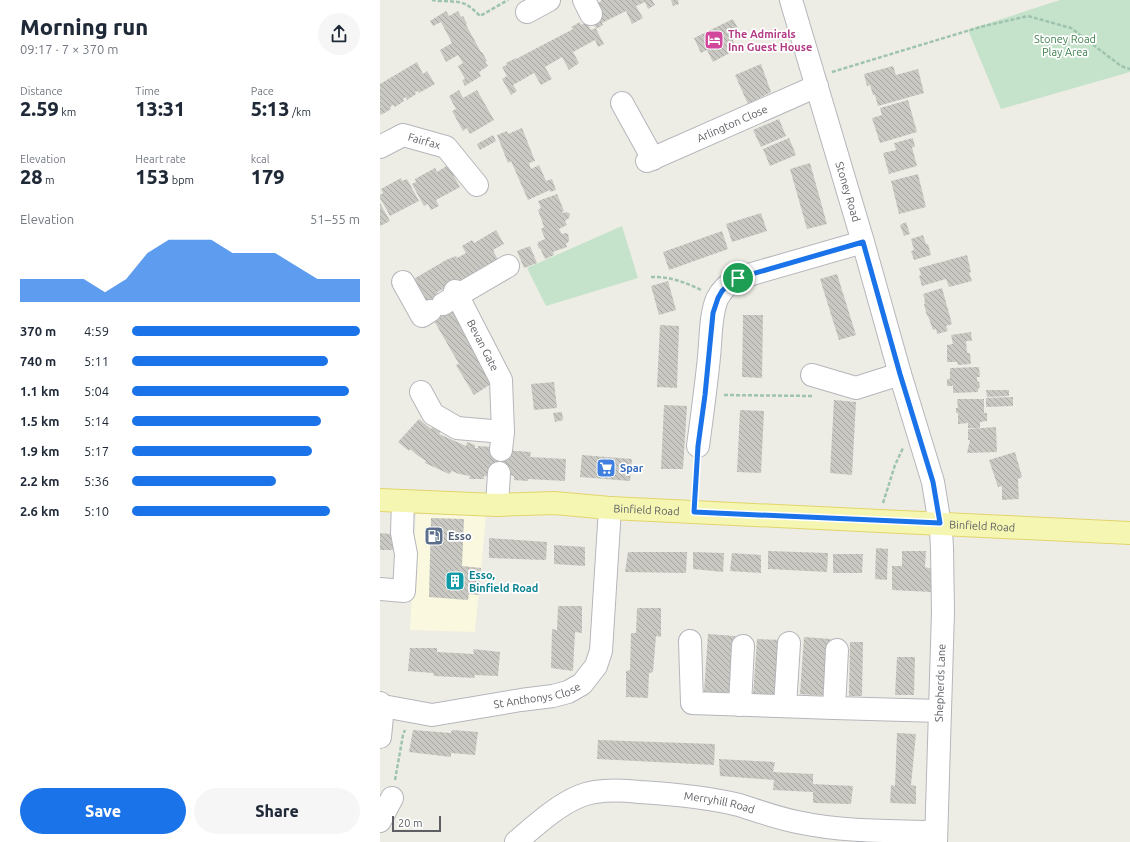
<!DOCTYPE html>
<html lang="en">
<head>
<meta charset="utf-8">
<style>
  body { margin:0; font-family:Ubuntu,sans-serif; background:#f6f6f7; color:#1f2937; height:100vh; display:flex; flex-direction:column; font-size:15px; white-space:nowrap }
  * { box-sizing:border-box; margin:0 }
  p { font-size:13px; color:#747a83 }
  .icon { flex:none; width:22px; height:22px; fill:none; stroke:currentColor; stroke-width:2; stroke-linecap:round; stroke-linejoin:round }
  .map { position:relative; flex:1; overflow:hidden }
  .sheet { display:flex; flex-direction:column; background:#fff; width:380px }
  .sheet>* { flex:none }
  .scale { position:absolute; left:12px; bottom:10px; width:49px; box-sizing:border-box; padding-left:4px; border:2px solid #5d5f64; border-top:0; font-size:11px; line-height:14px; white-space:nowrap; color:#5d5f64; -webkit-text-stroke:3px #fff; paint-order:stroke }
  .pin { position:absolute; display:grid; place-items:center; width:34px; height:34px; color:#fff; margin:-17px; border:2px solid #fff; border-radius:50%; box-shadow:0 1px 4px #0007 }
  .round { display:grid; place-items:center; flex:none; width:42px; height:42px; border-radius:21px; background:#f6f6f7 }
  .head { display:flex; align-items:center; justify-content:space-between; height:68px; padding:0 20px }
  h1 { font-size:22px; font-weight:800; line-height:30px }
  .figures { display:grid; grid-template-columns:repeat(3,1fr); gap:6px; height:68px; padding:4px 20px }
  .figures div { display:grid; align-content:center }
  .figures b { font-size:20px; font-weight:800 }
  .figures small { font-size:11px; font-weight:400 }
  .figures p { font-size:11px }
  .chart { height:112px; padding:8px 20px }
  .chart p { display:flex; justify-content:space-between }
  .chart svg { width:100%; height:72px; margin-top:4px; fill:#1a73e8; opacity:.7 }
  .action { display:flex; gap:8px; margin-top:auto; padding:8px 20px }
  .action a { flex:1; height:46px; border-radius:24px; background:#1a73e8; color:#fff; font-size:16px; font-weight:800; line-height:46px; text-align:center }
  .action a+a { background:#f6f6f7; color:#1f2937 }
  ul { padding:0 20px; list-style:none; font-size:13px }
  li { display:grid; grid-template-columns:64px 48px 1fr; align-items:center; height:30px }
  li i { height:10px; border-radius:5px; background:#1a73e8 }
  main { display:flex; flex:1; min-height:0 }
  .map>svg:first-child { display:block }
  .commercial { fill:#faf8de }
  .green { fill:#c5e2ca }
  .building { fill:url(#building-back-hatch) }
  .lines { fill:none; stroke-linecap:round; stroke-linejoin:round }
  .minor-casing { stroke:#b5b6bb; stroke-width:24 }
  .major-casing { stroke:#e1d56b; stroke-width:24 }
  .path { stroke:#9ec3af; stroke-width:2.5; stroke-dasharray:4 2; stroke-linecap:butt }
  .minor { stroke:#fff; stroke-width:22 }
  .major { stroke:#f5f6b2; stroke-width:22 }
  .route-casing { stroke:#fff; stroke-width:8 }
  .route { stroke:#1a73e8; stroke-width:5 }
  .labels { text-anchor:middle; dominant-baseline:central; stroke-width:3.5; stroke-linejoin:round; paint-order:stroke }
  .hotel-label { font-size:11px; font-weight:bold; fill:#b23c85; stroke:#fff; text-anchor:start }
  .park-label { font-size:11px; fill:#3f814e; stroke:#fff }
  .street-label { font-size:11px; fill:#5d5f64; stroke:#fff }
  .shop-label { font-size:11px; font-weight:bold; fill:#366cbe; stroke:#fff; text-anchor:start }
  .service-label { font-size:11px; font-weight:bold; fill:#4e5e75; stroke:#fff; text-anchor:start }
  .culture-label { font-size:11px; font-weight:bold; fill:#0d838f; stroke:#fff; text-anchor:start }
</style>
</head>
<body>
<main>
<section class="sheet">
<div class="head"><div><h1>Morning run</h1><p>09:17 · 7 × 370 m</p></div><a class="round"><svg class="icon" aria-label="share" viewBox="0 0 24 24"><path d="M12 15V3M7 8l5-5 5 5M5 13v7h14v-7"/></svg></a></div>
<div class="figures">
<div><p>Distance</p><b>2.59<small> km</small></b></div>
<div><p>Time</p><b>13:31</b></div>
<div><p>Pace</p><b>5:13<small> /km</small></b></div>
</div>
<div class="figures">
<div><p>Elevation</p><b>28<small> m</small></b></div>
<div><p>Heart rate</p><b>153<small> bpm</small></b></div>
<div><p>kcal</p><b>179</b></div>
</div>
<div class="chart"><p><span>Elevation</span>51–55 m</p>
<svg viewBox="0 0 160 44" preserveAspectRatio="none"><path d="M0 44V30L10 30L20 30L30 30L40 38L50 30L60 14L70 6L80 6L90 6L100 14L110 14L120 14L130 22L140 30L150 30L160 30V44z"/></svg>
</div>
<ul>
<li><b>370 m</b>4:59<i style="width:100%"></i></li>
<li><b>740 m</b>5:11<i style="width:86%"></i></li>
<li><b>1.1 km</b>5:04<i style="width:95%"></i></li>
<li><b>1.5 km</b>5:14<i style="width:83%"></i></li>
<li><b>1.9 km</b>5:17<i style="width:79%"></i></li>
<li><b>2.2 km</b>5:36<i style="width:63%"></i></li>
<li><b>2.6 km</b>5:10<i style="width:87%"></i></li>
</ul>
<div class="action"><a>Save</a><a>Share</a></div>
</section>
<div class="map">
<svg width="750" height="842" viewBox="0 0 750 842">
  <defs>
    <pattern id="building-back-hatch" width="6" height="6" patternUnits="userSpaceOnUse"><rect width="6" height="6" fill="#c9c8c2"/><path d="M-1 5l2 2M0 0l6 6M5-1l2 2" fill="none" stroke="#a6a6a1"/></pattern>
  </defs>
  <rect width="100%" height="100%" fill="#eeede5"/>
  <polygon class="commercial" points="36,514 106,516 95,632 30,630"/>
  <g class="green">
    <polygon points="680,0 750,0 750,72 621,109 588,30"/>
    <polygon points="242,226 258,278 166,306 147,268"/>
  </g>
  <g class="building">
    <polygon points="221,0 272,0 275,5 268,9 265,2 256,6 263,18 252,24 246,11 222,23 223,25 216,29 224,44 218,47 215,40 193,52 199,63 189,70 182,57 165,67 172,79 161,85 154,73 133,85 137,91 131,95 122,79 127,76 122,67 127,65 126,63 136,58 136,59 193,29 191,27 200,22 201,25 206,22 211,30 216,28 210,19 222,12 218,3 221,1"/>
    <polygon points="291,0 298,0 299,4 293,6"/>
    <polygon points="66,11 69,16 78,11 81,17 83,16 87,24 86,25 101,52 102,52 107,61 105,62 108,66 99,72 101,76 85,86 82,80 85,79 78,66 83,63 78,55 66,62 60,50 72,43 61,22 53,26 50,21"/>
    <polygon points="353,19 360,32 355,35 353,41 357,49 333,62 327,50 321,53 314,38"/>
    <polygon points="37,62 43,74 47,71 55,84 39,93 38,91 35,92 36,94 27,100 26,97 23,99 24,101 15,107 13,105 10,107 11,109 1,115 0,113 0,84"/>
    <polygon points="381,64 391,92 368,104 355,75"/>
    <polygon points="513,66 516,75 538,69 544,93 498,106 495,95 493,95 490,85 487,86 484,74"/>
    <polygon points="79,90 83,98 97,90 114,120 90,134 87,128 83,131 72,111 76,109 69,96"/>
    <polygon points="528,100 537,132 500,143 492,118 502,115 500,108"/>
    <polygon points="399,119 406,136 381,147 373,130"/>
    <polygon points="142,128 155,161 149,163 151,169 159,165 166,181 172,179 176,190 170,192 170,190 148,200 131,161 128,163 117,135 127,131 128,134"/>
    <polygon points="113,135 116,141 100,150 97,144"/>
    <polygon points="409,138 416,155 390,166 383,149"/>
    <polygon points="533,138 535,147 532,147 537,166 509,174 503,153 516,150 514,143"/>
    <polygon points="430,163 447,224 427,229 410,169"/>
    <polygon points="68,165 80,187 56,200 59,206 51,210 48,204 44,206 32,184 36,182 35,179 55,168 57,172"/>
    <polygon points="538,174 546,207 519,214 511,181"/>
    <polygon points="21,178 22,181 27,179 39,201 10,216 0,198 0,195 3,193 1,189"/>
    <polygon points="177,194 184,211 182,212 182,213 187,212 190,214 189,218 185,221 187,225 179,229 182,234 185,233 188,234 189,239 189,241 186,244 187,247 173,252 174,255 165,259 160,248 159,249 157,244 159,243 158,242 165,239 161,229 164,227 158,210 161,208 158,201"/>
    <polygon points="0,203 10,221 0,226"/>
    <polygon points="381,213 387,231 352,242 346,224"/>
    <polygon points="526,222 530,234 524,236 520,225"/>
    <polygon points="116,230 124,244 113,250 119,262 89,279 87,277 57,292 68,311 75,307 114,382 94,395 76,365 79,364 53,319 32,280 66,260 76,256 77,258 86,253 82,246 92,240 94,243"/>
    <polygon points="342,231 348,249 289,270 283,252"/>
    <polygon points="543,235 546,244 548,244 551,255 534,260 531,251 534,250 531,239"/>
    <polygon points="150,246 157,263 144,268 137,251"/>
    <polygon points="587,255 591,272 589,273 592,281 569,287 566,279 542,286 539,276 541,275 539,268"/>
    <polygon points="457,274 476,335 459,340 440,279"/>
    <polygon points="288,281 296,310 279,315 271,286"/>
    <polygon points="562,288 572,324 566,326 568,331 557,334 556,329 553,330 548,316 547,316 544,304 545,304 544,300 545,300 543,294"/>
    <polygon points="363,315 383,315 382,378 362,377"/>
    <polygon points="280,325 299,326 297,388 277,387"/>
    <polygon points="591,332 592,341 586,341 587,353 590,353 591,364 578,365 577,362 567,362 567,345 573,344 571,335"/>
    <polygon points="599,367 600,377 597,377 597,381 599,382 600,387 598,389 598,392 573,393 573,386 567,386 567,379 570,379 570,368"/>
    <polygon points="174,382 177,408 154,410 151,384"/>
    <polygon points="606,390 629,390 629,396 607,397"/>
    <polygon points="633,397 633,406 606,407 606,398"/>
    <polygon points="577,399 604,399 604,413 607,413 607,421 600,422 600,428 588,428 588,423 578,424 578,413 576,413 576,408 578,408"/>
    <polygon points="454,400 476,402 472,475 450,473"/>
    <polygon points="284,405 307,406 303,469 281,469"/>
    <polygon points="360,410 384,411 381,473 357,472"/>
    <polygon points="182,412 183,420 175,422 173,413"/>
    <polygon points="39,419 51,429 54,426 61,431 59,434 86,446 87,442 95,445 95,448 98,448 98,446 112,447 112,449 151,452 150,457 186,459 185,481 148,479 148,481 134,480 134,476 130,475 130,478 110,476 104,476 104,479 89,479 90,476 79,474 72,471 69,474 45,463 46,461 37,455 30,449 29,451 18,442"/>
    <polygon points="616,427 617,452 587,453 590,440 588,440 588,429"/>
    <polygon points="635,452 642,477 638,479 639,499 622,500 622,486 618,487 609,460"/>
    <polygon points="202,455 252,459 250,481 200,477"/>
    <polygon points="51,518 84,519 82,566 101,568 99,595 89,594 88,600 49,597"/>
    <polygon points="0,533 21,535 20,550 0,550"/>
    <polygon points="109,538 167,542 166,560 109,558"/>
    <polygon points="174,545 205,547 205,566 174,564"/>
    <polygon points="496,548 508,549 507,580 495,579"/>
    <polygon points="388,551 448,553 447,572 388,569"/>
    <polygon points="522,551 546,551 545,567 553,569 551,592 512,590 512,566 522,566"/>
    <polygon points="248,552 307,552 306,573 245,572"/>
    <polygon points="313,552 344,553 343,572 313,569"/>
    <polygon points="352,553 381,555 381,573 350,571"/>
    <polygon points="453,554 483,554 482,573 453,573"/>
    <polygon points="178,606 202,606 202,633 195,632 193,671 171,668 172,629 177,630"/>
    <polygon points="257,608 281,608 281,637 276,636 273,672 269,673 268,698 246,697 246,671 250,670 251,633 256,633"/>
    <polygon points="328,634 355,636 352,693 324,692"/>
    <polygon points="424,637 451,639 447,696 420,694"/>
    <polygon points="377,639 404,640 401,698 373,696"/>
    <polygon points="470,642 483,642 482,696 469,696"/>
    <polygon points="30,648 57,648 57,652 94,654 93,649 120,652 118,676 94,675 95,678 54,676 53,673 28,671"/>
    <polygon points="517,657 535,657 534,695 515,695"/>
    <polygon points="33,730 71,733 72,730 98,732 95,755 71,753 71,757 29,752"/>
    <polygon points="517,733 536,734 531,785 536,786 536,804 510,803 511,785 515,786"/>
    <polygon points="218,740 335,744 334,765 217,759"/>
    <polygon points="339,759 395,762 393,772 433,774 433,784 473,786 471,804 433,803 433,792 393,790 394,780 340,776"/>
  </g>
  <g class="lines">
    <g class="minor-casing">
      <g id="minor">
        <polyline points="204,0 211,14"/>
        <path id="s1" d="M411,0L483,242L520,374L553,482L561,531L562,548L563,612L556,842"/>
        <polyline points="147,12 169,0"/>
        <polyline points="242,103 273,159"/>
        <path id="s2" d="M0,147L23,135L66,147L97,185"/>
        <path id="s3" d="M267,161L437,86"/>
        <polyline points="23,282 42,316 50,311"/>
        <path id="s4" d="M75,291L121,380L123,432L121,450"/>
        <polyline points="63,304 128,266"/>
        <polyline points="432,375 476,388 520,374"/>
        <polyline points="41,392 53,414 77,428 123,432"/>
        <path d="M318,446C322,416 326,387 329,357C331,339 330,316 337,299C342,289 349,283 358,278L483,242"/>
        <polyline points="117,505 119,473"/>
        <polyline points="0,589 24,591 26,554 22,533 23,501"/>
        <polyline points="310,641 312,703 454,708 560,711"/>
        <path id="s5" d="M0,703L3,706L52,715L141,700L173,696L188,692L202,684L216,666L221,651L230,508"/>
        <polyline points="360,705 363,646"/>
        <polyline points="405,706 409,643"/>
        <polyline points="454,708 457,650"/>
        <polyline points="0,737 3,706"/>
        <polyline points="0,821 12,798"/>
        <path id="s6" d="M136,842C156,825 176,806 200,796C217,789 242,790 260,792C293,794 327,797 359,805C378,811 397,818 417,822C463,832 510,831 556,832"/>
      </g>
    </g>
    <g class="major-casing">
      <g id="major">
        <path id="s7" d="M0,500L117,505L174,503L230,508L313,512L750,533"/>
      </g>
    </g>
    <g class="path">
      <path d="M52,0C62,2 79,0 87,5C92,8 96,12 100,16L128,0"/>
      <polyline points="452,72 600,27 648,16 691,28 741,66 750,69"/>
      <path d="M271,277C288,276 305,282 321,290"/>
      <polyline points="344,395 432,396"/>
      <polyline points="315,494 317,463"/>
      <polyline points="503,503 515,465 523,448"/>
      <polyline points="15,780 23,735 25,730"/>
    </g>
    <use href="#minor" class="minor"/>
    <use href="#major" class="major"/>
  </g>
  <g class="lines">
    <g class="route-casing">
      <polygon id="route" points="483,242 520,374 553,482 560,523 314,512 318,446 325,395 333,313 338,298 342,291 351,282 358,278"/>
    </g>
    <use href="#route" class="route"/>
  </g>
  <defs>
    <g id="hotel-square" transform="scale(1)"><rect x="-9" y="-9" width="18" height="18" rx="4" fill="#d1479c" stroke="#fff"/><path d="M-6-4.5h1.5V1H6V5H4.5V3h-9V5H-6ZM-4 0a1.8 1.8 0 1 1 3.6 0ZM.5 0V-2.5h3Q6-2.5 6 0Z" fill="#fff"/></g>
    <g id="supermarket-square" transform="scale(1)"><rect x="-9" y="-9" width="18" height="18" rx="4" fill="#3f7fe0" stroke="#fff"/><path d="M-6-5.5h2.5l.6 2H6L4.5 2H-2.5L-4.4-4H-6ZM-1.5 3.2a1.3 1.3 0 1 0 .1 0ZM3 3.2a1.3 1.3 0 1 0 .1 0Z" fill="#fff"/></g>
    <g id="fuel-square" transform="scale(1)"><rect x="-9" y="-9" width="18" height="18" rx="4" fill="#5c6f8a" stroke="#fff"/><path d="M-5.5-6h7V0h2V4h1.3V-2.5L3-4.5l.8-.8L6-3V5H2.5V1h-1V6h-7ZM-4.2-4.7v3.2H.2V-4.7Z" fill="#fff"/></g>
    <g id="building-square" transform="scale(1)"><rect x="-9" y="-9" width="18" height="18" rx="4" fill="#0f9aa8" stroke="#fff"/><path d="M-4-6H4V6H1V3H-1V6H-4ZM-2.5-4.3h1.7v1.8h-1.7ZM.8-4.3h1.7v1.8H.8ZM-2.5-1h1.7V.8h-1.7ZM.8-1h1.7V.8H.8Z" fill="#fff"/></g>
  </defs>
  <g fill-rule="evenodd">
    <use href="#hotel-square" x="334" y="40"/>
    <use href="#supermarket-square" x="226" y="468"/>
    <use href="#fuel-square" x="54" y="536"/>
    <use href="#building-square" x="75" y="581"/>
  </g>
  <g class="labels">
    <g class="hotel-label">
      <text x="348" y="34">The Admirals<tspan x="348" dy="13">Inn Guest House</tspan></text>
    </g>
    <g class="park-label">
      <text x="685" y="39">Stoney Road<tspan x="685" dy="13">Play Area</tspan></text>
    </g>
    <g class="street-label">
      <text stroke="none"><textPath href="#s3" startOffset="93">Arlington Close</textPath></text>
      <text stroke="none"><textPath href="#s2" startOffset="48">Fairfax</textPath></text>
      <text stroke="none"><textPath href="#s1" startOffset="200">Stoney Road</textPath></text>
      <text stroke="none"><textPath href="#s4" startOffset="61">Bevan Gate</textPath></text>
      <text stroke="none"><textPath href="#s7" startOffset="267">Binfield Road</textPath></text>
      <text stroke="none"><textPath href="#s7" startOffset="603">Binfield Road</textPath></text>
      <text transform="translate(560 683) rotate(-88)">Shepherds Lane</text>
      <text stroke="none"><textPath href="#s5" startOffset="161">St Anthonys Close</textPath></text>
      <text stroke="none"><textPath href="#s6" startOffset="220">Merryhill Road</textPath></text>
    </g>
    <g class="shop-label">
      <text x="240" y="468">Spar</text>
    </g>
    <g class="service-label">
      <text x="68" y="536">Esso</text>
    </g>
    <g class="culture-label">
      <text x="89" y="575">Esso,<tspan x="89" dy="13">Binfield Road</tspan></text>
    </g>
  </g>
</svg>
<div class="scale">20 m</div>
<div class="pin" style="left:358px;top:278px;background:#1e9e55"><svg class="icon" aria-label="arrive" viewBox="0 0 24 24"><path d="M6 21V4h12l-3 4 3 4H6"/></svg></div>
</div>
</main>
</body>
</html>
